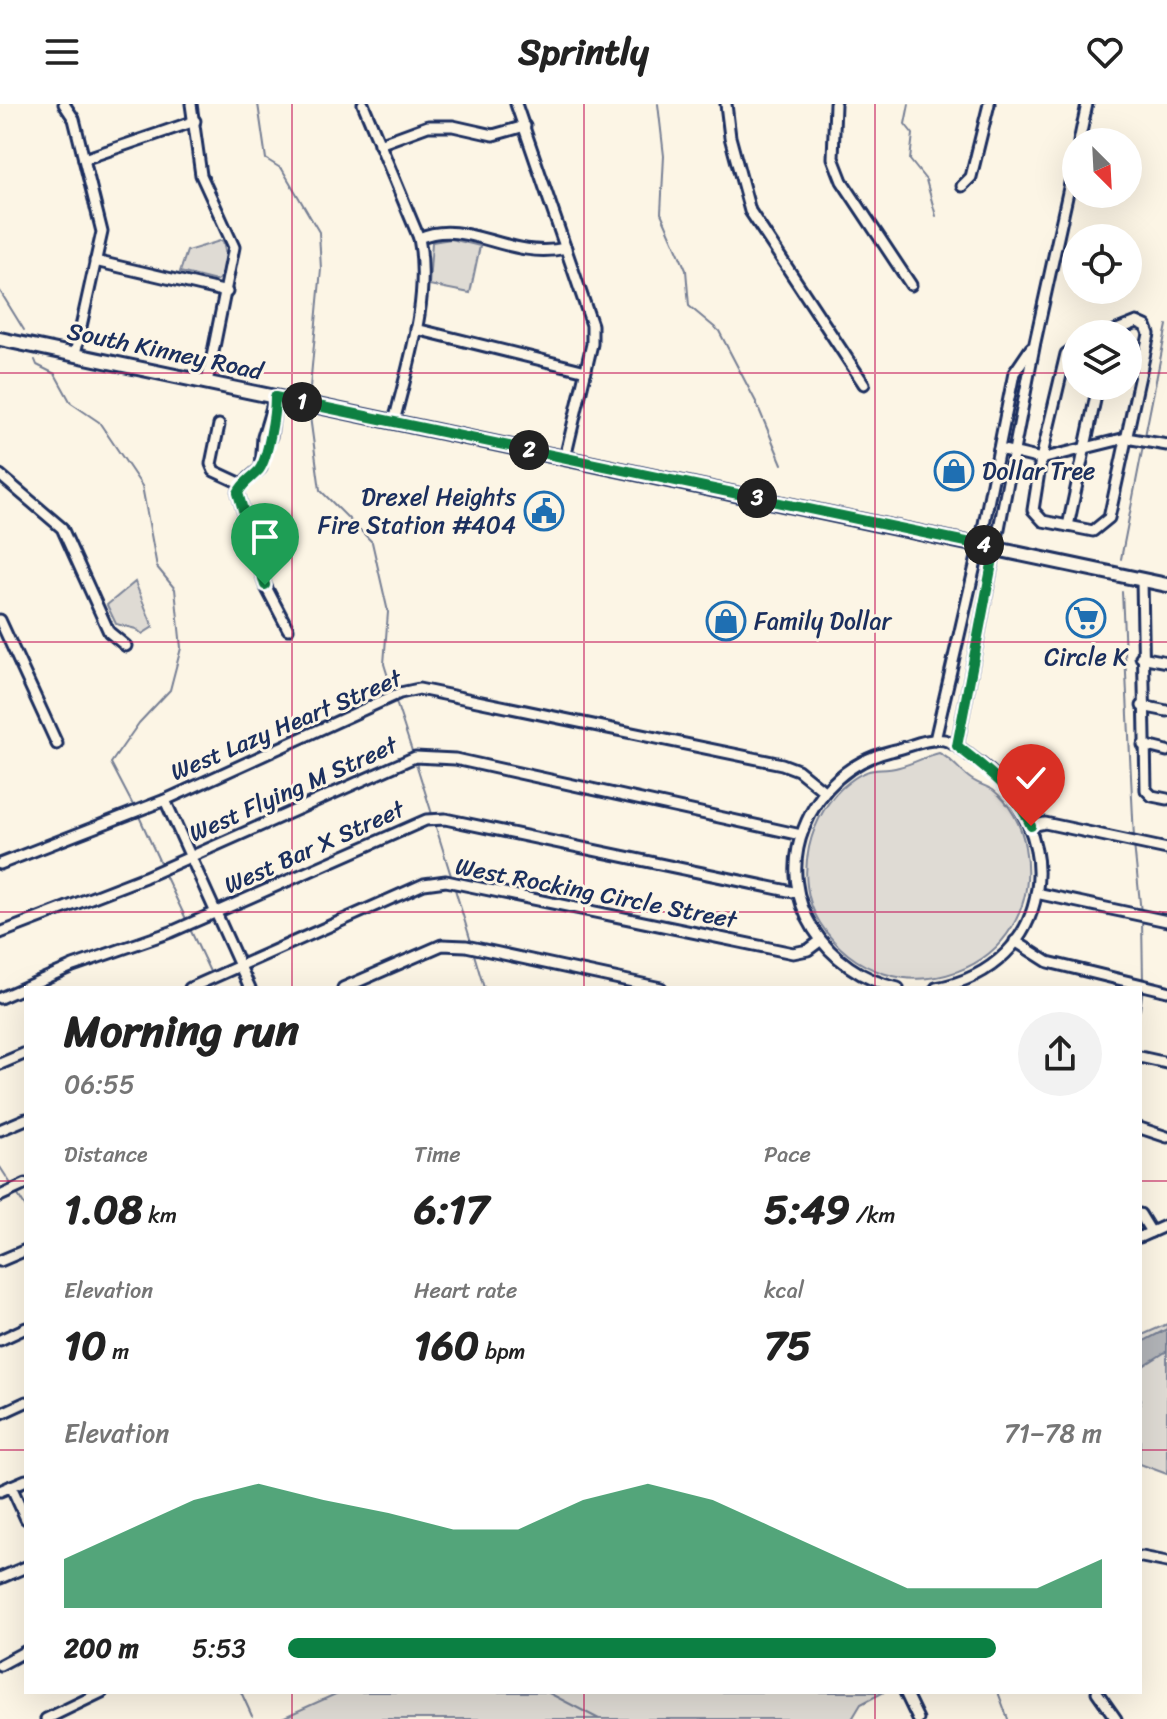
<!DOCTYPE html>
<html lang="en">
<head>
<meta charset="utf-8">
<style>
  body { margin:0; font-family:Sriracha,sans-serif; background:#f2f2f2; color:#222; height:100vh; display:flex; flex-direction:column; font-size:30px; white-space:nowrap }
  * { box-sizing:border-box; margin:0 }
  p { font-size:26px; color:#767676 }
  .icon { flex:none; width:44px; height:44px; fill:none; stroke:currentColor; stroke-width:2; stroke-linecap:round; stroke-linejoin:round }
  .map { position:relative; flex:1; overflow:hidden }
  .sheet { position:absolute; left:24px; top:882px; width:1118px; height:708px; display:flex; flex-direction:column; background:#fff; border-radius:0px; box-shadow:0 8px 32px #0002 }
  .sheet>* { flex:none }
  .needle { width:52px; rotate:156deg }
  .fabs { position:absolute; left:1062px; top:24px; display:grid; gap:16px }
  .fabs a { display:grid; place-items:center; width:80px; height:80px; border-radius:50%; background:#fff; box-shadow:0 8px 32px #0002; font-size:40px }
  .pin { position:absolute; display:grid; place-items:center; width:68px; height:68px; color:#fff; margin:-82px -34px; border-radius:50% 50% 50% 0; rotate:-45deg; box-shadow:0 0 8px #0007 }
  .pin .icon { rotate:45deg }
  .km { position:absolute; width:40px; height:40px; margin:-20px; border-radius:50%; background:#222; color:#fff; font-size:22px; line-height:40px; text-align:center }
  .round { display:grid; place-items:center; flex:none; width:84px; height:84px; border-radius:42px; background:#f2f2f2 }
  .overview { display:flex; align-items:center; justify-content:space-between; height:136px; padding:0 40px }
  h1 { font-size:44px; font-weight:700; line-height:60px }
  .figures { display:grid; grid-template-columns:repeat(3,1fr); gap:12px; height:136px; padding:8px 40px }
  .figures div { display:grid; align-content:center }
  .figures b { font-size:40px; font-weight:700 }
  .figures small { font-size:22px; font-weight:400 }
  .figures p { font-size:22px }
  .chart { height:224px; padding:16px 40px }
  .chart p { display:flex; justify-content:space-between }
  .chart svg { width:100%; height:144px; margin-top:8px; fill:#0b8043; opacity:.7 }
  ul { padding:0 40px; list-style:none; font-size:26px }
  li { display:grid; grid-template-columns:128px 96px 1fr; align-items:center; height:60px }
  li i { height:20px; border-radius:10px; background:#0b8043 }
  header { display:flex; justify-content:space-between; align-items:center; height:104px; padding:0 40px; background:#fff; font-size:36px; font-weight:700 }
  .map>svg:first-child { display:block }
  .green { fill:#dfdbd4; stroke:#7d8599; stroke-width:2 }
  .water { fill:#b2b4b8; stroke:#767f94; stroke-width:2 }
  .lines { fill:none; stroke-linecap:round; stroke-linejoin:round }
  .stream { stroke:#767f94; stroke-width:2 }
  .minor-casing { stroke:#1b2f5e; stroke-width:15 }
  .secondary-casing { stroke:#1b2f5e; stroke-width:18 }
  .minor { stroke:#fcf5e5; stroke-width:9 }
  .secondary { stroke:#fcf5e5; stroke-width:12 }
  .route-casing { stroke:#fff; stroke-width:16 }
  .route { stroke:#0b8043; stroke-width:10 }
  .grid { fill:none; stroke:#c2185b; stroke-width:2; stroke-opacity:0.55 }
  .labels { text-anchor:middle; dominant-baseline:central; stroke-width:6; stroke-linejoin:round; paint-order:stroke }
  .street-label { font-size:24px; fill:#1b2f5e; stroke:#fcf5e5 }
  .poi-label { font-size:24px; fill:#1b2f5e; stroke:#fcf5e5; text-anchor:start }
</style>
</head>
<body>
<header><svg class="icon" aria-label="menu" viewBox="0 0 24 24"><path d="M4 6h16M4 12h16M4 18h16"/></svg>Sprintly<svg class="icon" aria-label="heart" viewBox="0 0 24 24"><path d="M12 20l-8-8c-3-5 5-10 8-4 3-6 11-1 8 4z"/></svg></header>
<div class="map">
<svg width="1167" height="1615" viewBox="0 0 1167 1615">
  <rect width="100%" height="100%" fill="#fcf5e5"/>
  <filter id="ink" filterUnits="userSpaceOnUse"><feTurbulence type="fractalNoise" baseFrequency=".0125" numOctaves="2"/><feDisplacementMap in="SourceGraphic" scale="16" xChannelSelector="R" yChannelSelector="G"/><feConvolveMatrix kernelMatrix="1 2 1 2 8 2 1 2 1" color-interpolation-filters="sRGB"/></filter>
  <g filter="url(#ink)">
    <g class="green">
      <polygon points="451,135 480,142 470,189 429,181 432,138"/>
      <polygon points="223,136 226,152 222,173 216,177 180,168 187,147"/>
      <polygon points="135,478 153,523 142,530 136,525 116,520 107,501"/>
      <path d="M939,649C953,655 959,667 971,675C978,680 986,682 993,686C1010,699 1022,722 1025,743C1048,868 888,925 820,819C792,775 809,708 849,678C872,660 878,669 899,663C913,660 926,652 939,649Z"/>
      <polygon points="1167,1220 1167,1370 1140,1360 1140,1232"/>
      <polygon points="340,1588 884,1588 861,1600 852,1615 280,1615"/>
    </g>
    <polygon class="water" points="1167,1225 1167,1247 1140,1264 1140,1239"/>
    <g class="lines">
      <g class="stream">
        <polyline points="258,0 266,55 282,65 319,128 321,165 309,294"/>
        <polyline points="658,0 664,52 661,109 686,166 689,202 719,227 756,298 782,360"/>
        <polyline points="909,0 905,20 913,30 910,56 926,76 936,112"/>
        <polyline points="0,187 24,226"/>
        <polyline points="35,256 37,261 55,270 71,299 99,318 142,382 157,463 175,485 181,544 170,586 139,619 111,659 135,705"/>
        <polyline points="309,305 320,386 372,438 388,508 384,560 393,589"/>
        <polyline points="1145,332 1167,221"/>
        <polyline points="1121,455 1143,342"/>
        <polyline points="1122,488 1134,734"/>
        <polyline points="395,595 413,650"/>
        <polyline points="415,656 432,710"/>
        <polyline points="138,710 162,763"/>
        <polyline points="435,720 452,775"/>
        <polyline points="1134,740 1141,809"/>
        <polyline points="164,769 187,817"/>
        <polyline points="454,782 472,841"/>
        <polyline points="1142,816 1143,877"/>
        <polyline points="189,823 212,872"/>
        <polyline points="473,847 484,884"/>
        <polyline points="1140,906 1143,884"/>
        <polyline points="0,1063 13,1083"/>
        <polyline points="16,1088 26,1104"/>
        <polyline points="241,1588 252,1612"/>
        <polyline points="547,1588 599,1615"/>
        <polyline points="998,1588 1008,1615"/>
      </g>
      <g class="minor-casing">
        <g id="minor">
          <polyline points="64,0 74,15 102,128 75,250"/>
          <polyline points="191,0 201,71 234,143 207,278"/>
          <path d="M363,0L419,134C431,194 408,260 394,318"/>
          <polyline points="516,0 592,221 592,240 565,354"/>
          <polyline points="726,0 730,33 750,107 864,280"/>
          <polyline points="835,0 833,54 842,77 911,181"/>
          <polyline points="1079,38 1087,0"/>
          <polyline points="379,40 428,22 453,22 493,31 525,22"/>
          <polyline points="84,55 195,17"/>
          <polyline points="962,82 971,73 989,0"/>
          <path d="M419,134C467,113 508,157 566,144"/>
          <polyline points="95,157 227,188"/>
          <polyline points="416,225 586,267"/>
          <polyline points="1076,243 1066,250 1041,355 1033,406 1043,417 1093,427 1109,414 1149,230 1146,222 1137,218 1107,230"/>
          <polyline points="275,293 263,333 261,364 242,380 238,389 265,481 288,525"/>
          <polyline points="219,321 211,360 214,367 242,380"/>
          <polyline points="265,343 271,332 275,300"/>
          <polyline points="999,345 1041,355 1126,334 1167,341"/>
          <polyline points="0,371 62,424 109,528 126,542"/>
          <polyline points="1068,422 1098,282"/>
          <polyline points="1142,476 1146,686 1152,692 1167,695"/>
          <polyline points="0,516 57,640"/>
          <polyline points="1141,553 1167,558"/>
          <polyline points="1142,602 1167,607"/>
          <polyline points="935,636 980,440 1014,269 1031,244"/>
          <polyline points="1143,641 1167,647"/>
          <polyline points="957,642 1035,238 1076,52"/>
          <polyline points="165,696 250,884"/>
          <polyline points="1031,722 1045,719 1167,745"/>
          <polyline points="0,760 165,696 400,589 419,585 782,660 798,666 824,687"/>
          <polyline points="1036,789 1167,817"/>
          <polyline points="0,829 145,773 415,653 455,655 801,731"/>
          <polyline points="1015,837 1048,858 1167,887"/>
          <polyline points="190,884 424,780 446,777 793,849 808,846 820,837"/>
          <polyline points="343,884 442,841 466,842 661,884"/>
          <path d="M898,884C827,869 775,796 804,724C819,685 850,657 891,647C906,644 929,633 944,636C957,639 969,652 980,659C1071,727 1054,863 936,884"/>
          <polyline points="0,894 73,862 171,828 426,716 445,715 798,789"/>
          <polyline points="1140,953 1167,959"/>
          <polyline points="0,960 26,949"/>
          <polyline points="1140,1024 1167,1033"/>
          <polyline points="0,1026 26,1015"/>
          <polyline points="0,1092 26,1080"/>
          <polyline points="1140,1110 1151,1128"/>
          <polyline points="1140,1133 1167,1121"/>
          <polyline points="0,1157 26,1146"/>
          <polyline points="0,1236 26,1224"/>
          <polyline points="0,1310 26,1298"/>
          <polyline points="11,1382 26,1415"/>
          <polyline points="0,1387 26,1376"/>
          <polyline points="1142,1453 1167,1458"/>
          <polyline points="0,1474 26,1463"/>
          <polyline points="0,1561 26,1547"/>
          <polyline points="905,1588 918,1615"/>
          <polyline points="1097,1588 1116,1615"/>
          <polyline points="46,1615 102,1588"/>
        </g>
      </g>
      <g class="secondary-casing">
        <polyline id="secondary" points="0,235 1167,481"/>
      </g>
      <use href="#minor" class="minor"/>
      <use href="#secondary" class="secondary"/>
    </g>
  </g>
  <g class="lines" filter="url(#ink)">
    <g class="route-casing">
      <path id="route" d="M265,481L238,389C243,378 251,375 259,366C268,354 275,310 275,293L995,444L957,642C988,666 1015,686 1031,722"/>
    </g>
    <use href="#route" class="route"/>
  </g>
  <path class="grid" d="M292,0V884M584,0V884M875,0V884M0,269H1076M1128,269H1167M0,538H1167M0,808H1167M0,1077H26M1140,1077H1167M0,1346H26M1140,1346H1167M292,1588V1615M584,1588V1615M875,1588V1615"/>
  <defs>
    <g id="shop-ring" transform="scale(2)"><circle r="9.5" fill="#fcf5e5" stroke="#1f6fb2" stroke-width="1.5"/><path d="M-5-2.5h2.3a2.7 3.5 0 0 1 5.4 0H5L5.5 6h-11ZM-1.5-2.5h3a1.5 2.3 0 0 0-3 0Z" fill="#1f6fb2"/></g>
    <g id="civic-ring" transform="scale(2)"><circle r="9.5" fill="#fcf5e5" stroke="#1f6fb2" stroke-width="1.5"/><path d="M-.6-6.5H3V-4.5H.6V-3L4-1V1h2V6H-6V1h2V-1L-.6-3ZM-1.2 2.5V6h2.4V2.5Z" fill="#1f6fb2"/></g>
    <g id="supermarket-ring" transform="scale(2)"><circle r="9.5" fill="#fcf5e5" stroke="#1f6fb2" stroke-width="1.5"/><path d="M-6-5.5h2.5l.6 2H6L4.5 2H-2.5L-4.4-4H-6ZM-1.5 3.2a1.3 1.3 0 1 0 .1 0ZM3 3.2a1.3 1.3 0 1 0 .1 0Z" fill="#1f6fb2"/></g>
  </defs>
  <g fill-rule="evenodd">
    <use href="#shop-ring" x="954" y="367"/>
    <use href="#civic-ring" x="544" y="407"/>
    <use href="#supermarket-ring" x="1086" y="514"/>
    <use href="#shop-ring" x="726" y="517"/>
  </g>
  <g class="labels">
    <g class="street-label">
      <text transform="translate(165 247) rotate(12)">South Kinney Road</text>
      <text transform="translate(286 621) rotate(-23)">West Lazy Heart Street</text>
      <text transform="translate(293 685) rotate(-24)">West Flying M Street</text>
      <text transform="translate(314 743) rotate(-24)">West Bar X Street</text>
      <text transform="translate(596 789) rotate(11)">West Rocking Circle Street</text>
    </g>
    <g class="poi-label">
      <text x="982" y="367">Dollar Tree</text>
      <text x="516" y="393" text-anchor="end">Drexel Heights<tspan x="516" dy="28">Fire Station #404</tspan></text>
      <text x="754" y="517">Family Dollar</text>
      <text x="1086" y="553" text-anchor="middle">Circle K</text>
    </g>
  </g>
</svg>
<div class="fabs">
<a><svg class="needle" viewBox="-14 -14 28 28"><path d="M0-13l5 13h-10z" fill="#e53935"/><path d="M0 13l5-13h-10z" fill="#767676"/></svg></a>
<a><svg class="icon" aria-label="locate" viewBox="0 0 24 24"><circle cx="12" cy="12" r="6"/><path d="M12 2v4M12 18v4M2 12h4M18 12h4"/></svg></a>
<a><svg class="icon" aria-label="layers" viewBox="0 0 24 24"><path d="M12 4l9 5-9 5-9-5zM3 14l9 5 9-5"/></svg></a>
</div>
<div class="pin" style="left:265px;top:481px;background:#1e9e55"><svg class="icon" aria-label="arrive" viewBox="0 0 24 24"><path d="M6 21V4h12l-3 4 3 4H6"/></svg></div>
<div class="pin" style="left:1031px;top:722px;background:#d93025"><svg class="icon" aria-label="check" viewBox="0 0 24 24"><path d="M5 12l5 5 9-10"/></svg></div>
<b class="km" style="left:302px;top:298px">1</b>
<b class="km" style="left:529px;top:346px">2</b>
<b class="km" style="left:757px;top:394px">3</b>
<b class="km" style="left:984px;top:441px">4</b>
<section class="sheet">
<div class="overview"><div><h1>Morning run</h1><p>06:55</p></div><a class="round"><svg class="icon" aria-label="share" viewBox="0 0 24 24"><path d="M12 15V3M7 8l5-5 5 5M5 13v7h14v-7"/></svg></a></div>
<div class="figures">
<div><p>Distance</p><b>1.08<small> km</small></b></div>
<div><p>Time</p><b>6:17</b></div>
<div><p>Pace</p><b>5:49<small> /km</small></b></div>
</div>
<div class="figures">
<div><p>Elevation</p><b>10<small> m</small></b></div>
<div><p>Heart rate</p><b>160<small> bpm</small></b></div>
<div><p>kcal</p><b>75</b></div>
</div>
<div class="chart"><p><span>Elevation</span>71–78 m</p>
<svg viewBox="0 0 160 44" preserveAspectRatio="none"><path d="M0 44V29L10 20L20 11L30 6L40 11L50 15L60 20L70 20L80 11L90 6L100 11L110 20L120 29L130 38L140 38L150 38L160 29V44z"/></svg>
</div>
<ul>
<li><b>200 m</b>5:53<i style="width:87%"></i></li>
</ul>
</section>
</div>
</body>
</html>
